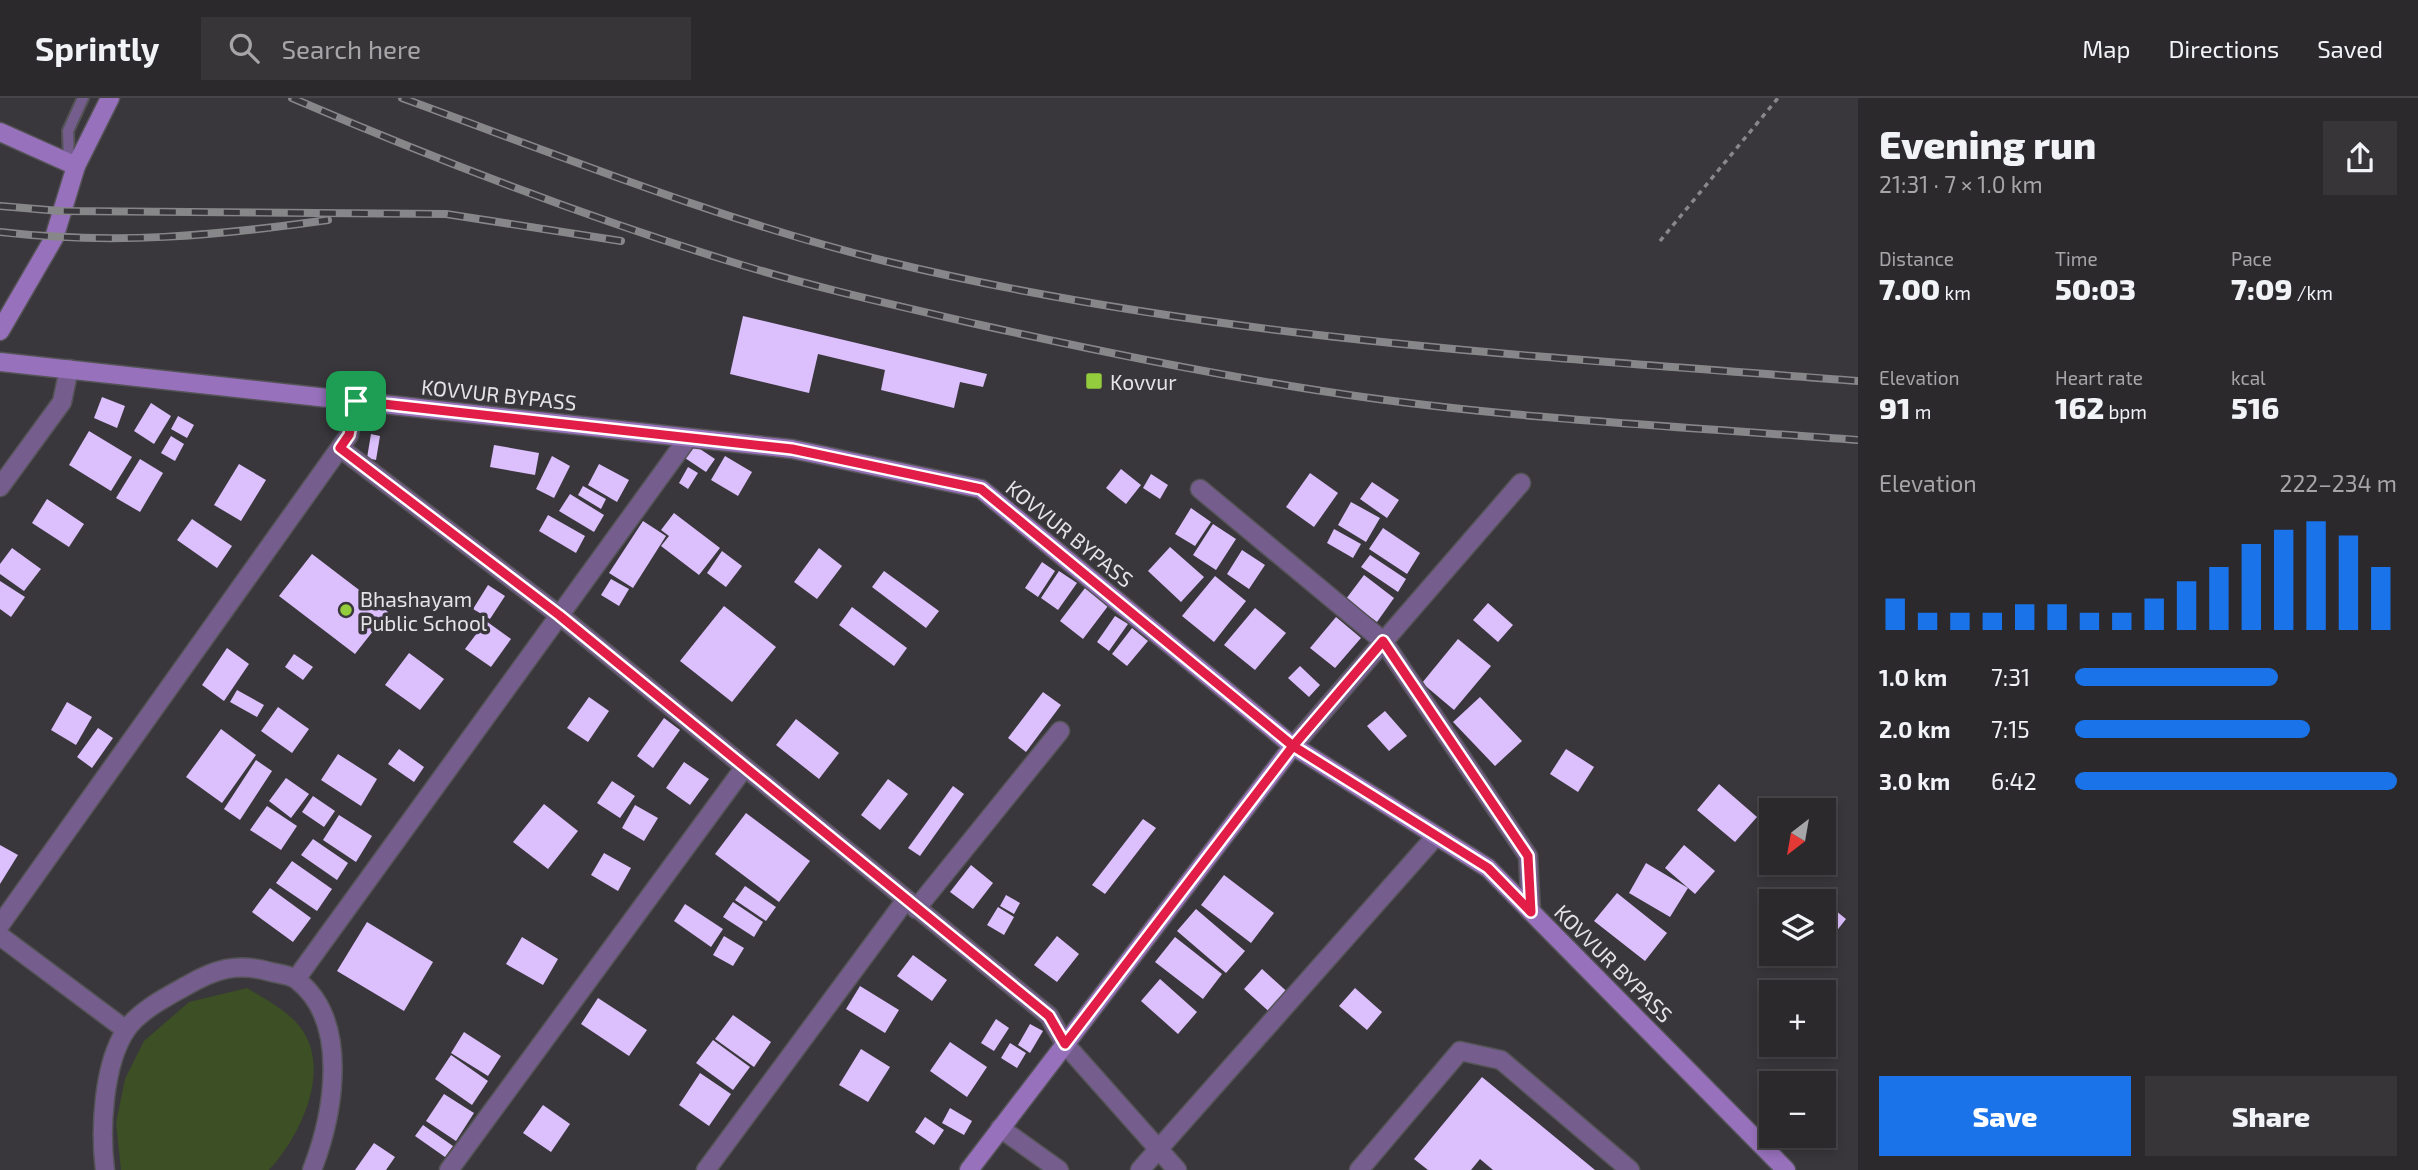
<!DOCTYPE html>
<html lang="en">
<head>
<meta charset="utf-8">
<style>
  body { margin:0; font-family:"Exo 2",sans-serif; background:#373538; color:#f1f3f6; height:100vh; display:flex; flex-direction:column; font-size:26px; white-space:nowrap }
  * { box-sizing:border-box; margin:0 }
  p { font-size:23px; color:#a6a6a9 }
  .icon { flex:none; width:38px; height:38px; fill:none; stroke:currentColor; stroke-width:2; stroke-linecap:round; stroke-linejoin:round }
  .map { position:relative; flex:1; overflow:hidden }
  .panel { display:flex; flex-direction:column; background:#2b292c; width:560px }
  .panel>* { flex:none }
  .needle { width:46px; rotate:211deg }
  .tools { position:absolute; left:1759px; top:700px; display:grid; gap:14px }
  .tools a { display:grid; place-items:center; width:77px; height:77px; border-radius:0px; background:#2b292c; box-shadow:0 4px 10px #0003,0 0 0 2px #474548; font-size:35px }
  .pin { position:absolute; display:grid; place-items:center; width:60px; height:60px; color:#fff; margin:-30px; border-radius:14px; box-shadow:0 4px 10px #0006 }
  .round { display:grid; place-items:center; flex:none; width:74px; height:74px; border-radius:0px; background:#373538 }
  .summary { display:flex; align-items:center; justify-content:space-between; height:119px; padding:0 21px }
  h1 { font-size:38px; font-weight:800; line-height:52px }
  .stats { display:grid; grid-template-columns:repeat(3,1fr); gap:10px; height:119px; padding:7px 21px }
  .stats div { display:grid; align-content:center }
  .stats b { font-size:30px; font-weight:800 }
  .stats small { font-size:19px; font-weight:400 }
  .stats p { font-size:19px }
  .chart { height:196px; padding:14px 21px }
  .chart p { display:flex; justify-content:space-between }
  .chart svg { width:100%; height:126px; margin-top:7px; stroke:#1a73e8; stroke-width:6 }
  .action { display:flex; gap:14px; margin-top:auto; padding:14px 21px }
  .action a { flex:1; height:80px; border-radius:0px; background:#1a73e8; color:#fff; font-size:28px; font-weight:800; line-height:80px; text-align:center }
  .action a+a { background:#373538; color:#f1f3f6 }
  ul { padding:0 21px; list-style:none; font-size:23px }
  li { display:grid; grid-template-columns:112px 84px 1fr; align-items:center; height:52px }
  li i { height:18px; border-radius:9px; background:#1a73e8 }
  header { display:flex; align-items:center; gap:42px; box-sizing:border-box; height:98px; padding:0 35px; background:#2b292c; border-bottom:2px solid #474548 }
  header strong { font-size:33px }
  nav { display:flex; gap:38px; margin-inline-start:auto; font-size:24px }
  .search { width:490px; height:63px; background:#373538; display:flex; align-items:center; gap:18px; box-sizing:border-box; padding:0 24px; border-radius:0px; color:#a6a6a9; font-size:26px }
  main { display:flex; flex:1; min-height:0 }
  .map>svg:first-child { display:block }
  .green { fill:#3c4f25 }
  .building { fill:#dcbffd }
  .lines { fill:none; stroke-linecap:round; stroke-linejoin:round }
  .lane-casing { stroke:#545356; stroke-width:14 }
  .street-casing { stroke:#545356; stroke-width:21 }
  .secondary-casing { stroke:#545356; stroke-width:21 }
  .path { stroke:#88878a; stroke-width:3.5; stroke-dasharray:5 5; stroke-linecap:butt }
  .lane { stroke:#755e8d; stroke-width:10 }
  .street { stroke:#755e8d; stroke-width:18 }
  .secondary { stroke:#9771bc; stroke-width:18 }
  .rail-casing { stroke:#878689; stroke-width:8 }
  .rail { stroke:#39373b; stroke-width:5; stroke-dasharray:16; stroke-linecap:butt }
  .route-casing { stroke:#fff; stroke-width:14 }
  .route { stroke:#e11d48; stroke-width:9 }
  .poi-dot { fill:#93cc3d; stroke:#39373b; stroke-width:2.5 }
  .labels { text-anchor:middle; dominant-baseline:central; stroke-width:7; stroke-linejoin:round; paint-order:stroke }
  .poi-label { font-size:21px; fill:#e4e3e5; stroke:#39373b; text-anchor:start }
  .street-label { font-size:21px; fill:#e4e3e5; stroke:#39373b }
</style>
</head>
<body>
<header>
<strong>Sprintly</strong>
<div class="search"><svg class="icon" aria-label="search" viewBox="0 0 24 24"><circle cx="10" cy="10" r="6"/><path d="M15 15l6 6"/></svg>Search here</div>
<nav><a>Map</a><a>Directions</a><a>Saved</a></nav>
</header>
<main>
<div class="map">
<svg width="1858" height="1072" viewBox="0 0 1858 1072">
  <rect width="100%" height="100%" fill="#39373b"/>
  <path class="green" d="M247,890C265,901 287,912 300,929C333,971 300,1039 269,1072H121L116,1025L125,981L144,943L189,904Z"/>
  <g class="building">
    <polygon points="743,218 987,276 983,289 960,284 954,310 881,292 885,272 818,256 809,295 730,276"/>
    <polygon points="102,299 125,308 117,330 94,320"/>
    <polygon points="151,305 171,318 154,346 134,333"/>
    <polygon points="178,318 194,327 187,340 171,331"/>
    <polygon points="364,323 376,324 376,331 364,330"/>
    <polygon points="89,333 132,359 111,393 69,367"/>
    <polygon points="371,336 380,338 376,362 367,360"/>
    <polygon points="171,338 184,346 175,363 161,355"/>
    <polygon points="494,347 539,355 535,377 490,369"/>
    <polygon points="694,347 715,361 706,374 685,360"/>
    <polygon points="552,358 570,368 554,400 536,391"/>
    <polygon points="725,358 752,374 738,398 711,382"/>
    <polygon points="140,361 163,375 140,414 116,400"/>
    <polygon points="239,366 266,382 241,423 214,407"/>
    <polygon points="599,366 629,382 617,404 588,387"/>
    <polygon points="688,369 698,375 688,391 679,385"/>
    <polygon points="1121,371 1141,387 1126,406 1106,390"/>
    <polygon points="1310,375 1338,395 1314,429 1286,409"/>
    <polygon points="1151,376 1168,387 1160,401 1143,390"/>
    <polygon points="1372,384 1399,402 1387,420 1360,401"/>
    <polygon points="583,388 606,401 601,411 578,397"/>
    <polygon points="570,396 604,417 594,434 559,413"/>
    <polygon points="47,401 84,426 69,449 32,425"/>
    <polygon points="1351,404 1380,420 1366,444 1338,427"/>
    <polygon points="1191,410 1211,424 1195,448 1175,436"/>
    <polygon points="674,415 720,450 699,477 661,448 669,438 661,432"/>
    <polygon points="548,417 585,438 576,455 539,433"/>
    <polygon points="192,421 232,448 217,470 177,442"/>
    <polygon points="643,423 666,438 633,490 609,475"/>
    <polygon points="1213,426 1236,441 1216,472 1193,457"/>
    <polygon points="1383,430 1420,455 1407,476 1369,451"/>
    <polygon points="1334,431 1361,446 1353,460 1327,445"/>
    <polygon points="1170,449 1204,479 1181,504 1148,473"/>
    <polygon points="12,450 41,471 24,493 0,476 0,466"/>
    <polygon points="819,450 842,468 817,501 794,484"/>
    <polygon points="1242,452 1265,467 1249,491 1227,476"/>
    <polygon points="722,453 742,468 726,489 707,475"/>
    <polygon points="312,456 388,514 355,556 279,498"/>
    <polygon points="1370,457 1406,481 1398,494 1361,469"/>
    <polygon points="1042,464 1055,473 1038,499 1025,490"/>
    <polygon points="884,473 939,513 926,530 872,489"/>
    <polygon points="1059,473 1077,485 1058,512 1041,500"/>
    <polygon points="1364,477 1394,500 1377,524 1346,501"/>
    <polygon points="1215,478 1246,503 1214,544 1182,518"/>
    <polygon points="611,481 629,491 619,508 601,497"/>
    <polygon points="0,483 25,499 11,519 0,511"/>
    <polygon points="488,487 505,498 490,521 473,511"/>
    <polygon points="1085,490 1108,508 1083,541 1060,523"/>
    <polygon points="1488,505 1513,527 1498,544 1473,522"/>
    <polygon points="724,508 776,549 732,604 680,563"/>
    <polygon points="852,509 907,550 894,568 839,527"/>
    <polygon points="1255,510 1286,535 1255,572 1224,547"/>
    <polygon points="1115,518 1128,526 1109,553 1097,544"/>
    <polygon points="1336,519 1361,540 1335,570 1310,550"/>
    <polygon points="486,523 511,541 491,569 465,551"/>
    <polygon points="1132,530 1148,543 1127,568 1112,556"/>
    <polygon points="1458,541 1491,568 1454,612 1422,585"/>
    <polygon points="227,550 249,566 224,603 202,587"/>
    <polygon points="409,555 444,581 420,612 385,587"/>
    <polygon points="294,556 313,569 303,582 285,569"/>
    <polygon points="1300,568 1320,587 1309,599 1288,580"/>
    <polygon points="237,592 264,607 257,619 230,604"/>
    <polygon points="1043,594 1061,607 1026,654 1008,640"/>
    <polygon points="589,599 609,613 588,644 567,630"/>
    <polygon points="1480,599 1522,643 1495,668 1453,624"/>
    <polygon points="67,604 92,619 76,647 51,632"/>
    <polygon points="278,609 309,631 292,655 261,633"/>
    <polygon points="1385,613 1407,638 1389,653 1367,628"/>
    <polygon points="664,620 680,632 653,670 637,658"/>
    <polygon points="796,621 839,655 819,681 776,647"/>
    <polygon points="98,630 113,640 92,670 77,659"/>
    <polygon points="221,631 256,657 222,705 186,679"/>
    <polygon points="399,651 424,669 414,684 388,666"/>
    <polygon points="1566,651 1594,669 1578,694 1550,676"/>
    <polygon points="338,656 377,681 361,708 321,682"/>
    <polygon points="256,662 272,673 240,722 224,711"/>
    <polygon points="684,664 709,681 690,707 666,690"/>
    <polygon points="286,680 309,696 291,720 269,703"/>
    <polygon points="888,681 908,696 880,732 861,717"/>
    <polygon points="612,683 635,698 620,720 597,705"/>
    <polygon points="1719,686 1757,719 1735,744 1697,712"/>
    <polygon points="953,688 964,696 920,758 908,750"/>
    <polygon points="313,698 335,713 324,729 302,714"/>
    <polygon points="544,706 578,733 548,771 513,744"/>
    <polygon points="635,707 658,720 644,743 622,730"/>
    <polygon points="267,708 297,728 281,752 250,732"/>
    <polygon points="746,715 810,763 779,804 715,756"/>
    <polygon points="339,717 372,738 356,764 323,742"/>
    <polygon points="1143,721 1156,730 1105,796 1092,787"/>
    <polygon points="313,741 348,765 337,782 301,757"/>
    <polygon points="0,747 18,757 0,786"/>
    <polygon points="1684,747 1715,773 1695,796 1665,770"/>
    <polygon points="604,755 631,770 618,793 591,777"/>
    <polygon points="292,763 332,791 317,813 276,785"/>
    <polygon points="1646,765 1688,790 1670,819 1629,795"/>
    <polygon points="971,767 993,785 973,811 950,794"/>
    <polygon points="1224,777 1274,815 1251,845 1201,807"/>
    <polygon points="745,788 776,809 766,823 735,802"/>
    <polygon points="270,790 311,820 293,844 252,814"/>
    <polygon points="1617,795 1667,835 1645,863 1594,823"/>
    <polygon points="1814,795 1846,821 1824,849 1824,803 1807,803"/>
    <polygon points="1006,797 1020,805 1014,816 1000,808"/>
    <polygon points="733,804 763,824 754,839 723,819"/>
    <polygon points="685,806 723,831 711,849 674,823"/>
    <polygon points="998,809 1014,819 1004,837 987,827"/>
    <polygon points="1196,811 1245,853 1226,875 1177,833"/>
    <polygon points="367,824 433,864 404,913 337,873"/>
    <polygon points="724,838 744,850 733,868 713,857"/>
    <polygon points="1057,838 1079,856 1057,884 1034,867"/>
    <polygon points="522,839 558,861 543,887 506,866"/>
    <polygon points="1175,839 1222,876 1203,901 1155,864"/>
    <polygon points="1794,856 1818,856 1808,867"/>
    <polygon points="913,857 947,882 932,903 897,878"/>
    <polygon points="1262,871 1293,899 1275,919 1244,891"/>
    <polygon points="1160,881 1197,914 1178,936 1141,903"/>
    <polygon points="860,888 899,912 885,935 846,911"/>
    <polygon points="1355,890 1382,914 1367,932 1339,908"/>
    <polygon points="598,900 647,932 629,958 581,926"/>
    <polygon points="733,917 771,944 754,969 715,941"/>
    <polygon points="996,921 1009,930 994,953 981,945"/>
    <polygon points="1030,926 1043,933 1030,955 1018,947"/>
    <polygon points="464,934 501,958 488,978 451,955"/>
    <polygon points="713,942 750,969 733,992 696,965"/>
    <polygon points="950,944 987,969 967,999 930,973"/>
    <polygon points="1010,945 1026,955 1017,970 1001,960"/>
    <polygon points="861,951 890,969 868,1004 839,987"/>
    <polygon points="451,957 488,983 472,1007 435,981"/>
    <polygon points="700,975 731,996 709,1028 679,1007"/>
    <polygon points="1482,979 1595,1072 1493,1072 1480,1061 1471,1072 1428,1072 1414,1061"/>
    <polygon points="444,996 474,1015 456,1043 426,1023"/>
    <polygon points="543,1007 570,1026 551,1054 523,1035"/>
    <polygon points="950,1010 972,1023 964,1037 942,1025"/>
    <polygon points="925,1019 944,1032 934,1047 915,1034"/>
    <polygon points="423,1027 453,1048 445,1059 415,1038"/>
    <polygon points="374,1045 395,1059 386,1072 355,1072"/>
  </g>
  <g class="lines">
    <g class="lane-casing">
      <polyline id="lane" points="69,65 68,33 83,0"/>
    </g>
    <g class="street-casing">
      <g id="street">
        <polyline points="340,350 559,517 1049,918 1065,946 1177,1072"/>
        <polyline points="0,389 62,304 69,271"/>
        <polyline points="1200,391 1383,543 1528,758 1531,814"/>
        <polyline points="1293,648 1521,385"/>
        <polyline points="916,811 1060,633"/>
        <polyline points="0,827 349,337 356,303"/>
        <polyline points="0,838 126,932"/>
        <polyline points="296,881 688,340"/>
        <polyline points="1000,1030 1059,1072"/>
        <path d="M105,1072C100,1032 103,967 126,932C139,913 166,899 186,888C215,871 237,864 271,874C279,876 291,877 297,882C351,924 333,1018 312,1072"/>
        <polyline points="449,1072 744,670"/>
        <polyline points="706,1072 905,803"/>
        <polyline points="1140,1072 1436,738"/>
        <polyline points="1359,1072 1460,953 1501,962 1630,1072"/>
      </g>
    </g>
    <g class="secondary-casing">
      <g id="secondary">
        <polyline points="0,34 76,68"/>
        <polyline points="0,233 54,140 76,68 110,0"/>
        <polyline points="0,264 792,351 981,391 1293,648 1488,770 1786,1072"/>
        <polyline points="969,1072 1293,648"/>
      </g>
    </g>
    <polyline class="path" points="1660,143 1778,0"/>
    <use href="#lane" class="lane"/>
    <use href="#street" class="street"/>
    <use href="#secondary" class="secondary"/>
    <g class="rail-casing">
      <g id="rail">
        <path d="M292,0C437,62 583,118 732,164C812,189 894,207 976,226C1097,253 1219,278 1342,296C1512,321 1686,329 1858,342"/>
        <path d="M402,0C561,58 719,122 885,163C1203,240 1532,258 1858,283"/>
        <polyline points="0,108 60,113 446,116 621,143"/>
        <path d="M0,134C115,147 214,138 328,122"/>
      </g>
    </g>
    <use href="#rail" class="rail"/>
  </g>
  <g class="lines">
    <g class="route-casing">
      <polyline id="route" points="356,303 349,337 340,350 559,517 1049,918 1065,946 1293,648 1488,770 1531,814 1528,758 1383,543 1293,648 981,391 792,351 356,303"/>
    </g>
    <use href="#route" class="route"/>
  </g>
  <g class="poi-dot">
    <rect x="1085" y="274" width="18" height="18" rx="3.5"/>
    <circle cx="346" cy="512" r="7"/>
  </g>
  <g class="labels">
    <g class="poi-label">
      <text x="1110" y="283">Kovvur</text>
      <text x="360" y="500">Bhashayam<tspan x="360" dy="24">Public School</tspan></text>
    </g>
    <g class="street-label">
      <text transform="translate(499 296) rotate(6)">KOVVUR BYPASS</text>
      <text transform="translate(1070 435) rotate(39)">KOVVUR BYPASS</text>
      <text transform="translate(1614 865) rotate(45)">KOVVUR BYPASS</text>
    </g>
  </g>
</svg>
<div class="tools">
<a><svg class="needle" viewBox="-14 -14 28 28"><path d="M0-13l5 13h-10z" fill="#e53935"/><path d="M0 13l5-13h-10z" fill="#a6a6a9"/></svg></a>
<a><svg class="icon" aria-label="layers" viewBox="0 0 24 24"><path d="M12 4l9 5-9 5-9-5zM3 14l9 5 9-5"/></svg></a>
<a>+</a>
<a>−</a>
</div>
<div class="pin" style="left:356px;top:303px;background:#1e9e55"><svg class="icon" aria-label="arrive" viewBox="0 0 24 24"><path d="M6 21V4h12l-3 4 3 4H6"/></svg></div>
</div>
<section class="panel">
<div class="summary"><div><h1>Evening run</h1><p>21:31 · 7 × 1.0 km</p></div><a class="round"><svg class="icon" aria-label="share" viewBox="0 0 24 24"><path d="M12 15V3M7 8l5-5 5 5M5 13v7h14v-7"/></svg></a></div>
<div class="stats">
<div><p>Distance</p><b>7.00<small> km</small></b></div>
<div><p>Time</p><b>50:03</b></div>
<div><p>Pace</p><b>7:09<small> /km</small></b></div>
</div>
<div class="stats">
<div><p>Elevation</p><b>91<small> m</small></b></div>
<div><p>Heart rate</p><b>162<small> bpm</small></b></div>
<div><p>kcal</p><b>516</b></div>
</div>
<div class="chart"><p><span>Elevation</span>222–234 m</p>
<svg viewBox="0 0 160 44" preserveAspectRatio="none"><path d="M5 44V33M15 44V38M25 44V38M35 44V38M45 44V35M55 44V35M65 44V38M75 44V38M85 44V33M95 44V27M105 44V22M115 44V14M125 44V9M135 44V6M145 44V11M155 44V22"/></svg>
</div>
<ul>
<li><b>1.0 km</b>7:31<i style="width:63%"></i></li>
<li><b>2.0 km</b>7:15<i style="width:73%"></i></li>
<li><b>3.0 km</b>6:42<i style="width:100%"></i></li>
</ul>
<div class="action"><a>Save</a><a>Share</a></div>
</section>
</main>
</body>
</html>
